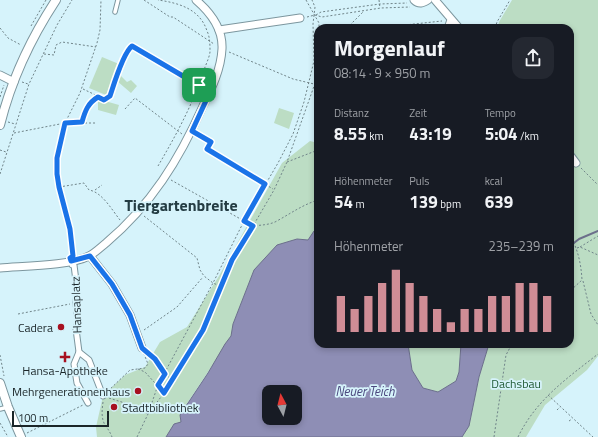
<!DOCTYPE html>
<html lang="de">
<head>
<meta charset="utf-8">
<style>
  body { margin:0; font-family:"Titillium Web",sans-serif; background:#242831; color:#f1f3f6; height:100vh; display:flex; flex-direction:column; font-size:15px; white-space:nowrap }
  * { box-sizing:border-box; margin:0 }
  p { font-size:13px; color:#9ea1a6 }
  .icon { flex:none; width:22px; height:22px; fill:none; stroke:currentColor; stroke-width:2; stroke-linecap:round; stroke-linejoin:round }
  .map { position:relative; flex:1; overflow:hidden }
  .drawer { position:absolute; left:314px; top:24px; width:260px; height:324px; display:flex; flex-direction:column; background:#171b24; border-radius:12px; box-shadow:0 2px 6px #0003 }
  .drawer>* { flex:none }
  .needle { width:26px; rotate:353deg }
  .tools { position:absolute; left:262px; top:385px; display:grid; gap:8px }
  .tools a { display:grid; place-items:center; width:40px; height:40px; border-radius:8px; background:#171b24; box-shadow:0 2px 6px #0003; font-size:20px }
  .scale { position:absolute; left:12px; bottom:10px; width:97px; box-sizing:border-box; padding-left:4px; border:2px solid #1b2629; border-top:0; font-size:11px; line-height:14px; white-space:nowrap; color:#1b2629; -webkit-text-stroke:3px #d6f3fb; paint-order:stroke }
  .pin { position:absolute; display:grid; place-items:center; width:34px; height:34px; color:#fff; margin:-17px; border-radius:8px; box-shadow:0 2px 6px #0006 }
  .round { display:grid; place-items:center; flex:none; width:42px; height:42px; border-radius:12px; background:#242831 }
  .head { display:flex; align-items:center; justify-content:space-between; height:68px; padding:0 20px }
  h1 { font-size:22px; font-weight:700; line-height:30px }
  .stats { display:grid; grid-template-columns:repeat(3,1fr); gap:6px; height:68px; padding:4px 20px }
  .stats div { display:grid; align-content:center }
  .stats b { font-size:17px; font-weight:700 }
  .stats small { font-size:11px; font-weight:400 }
  .stats p { font-size:11px }
  .chart { height:112px; padding:8px 20px }
  .chart p { display:flex; justify-content:space-between }
  .chart svg { width:100%; height:72px; margin-top:4px; stroke:#d08d96; stroke-width:6 }
  .map>svg:first-child { display:block }
  .green { fill:#bcddc4 }
  .water { fill:#8e8eb5; stroke:#6c6f8b; fill-rule:evenodd }
  .lines { fill:none; stroke-linecap:round; stroke-linejoin:round }
  .stream { stroke:#6c6f8b; stroke-width:2 }
  .service-casing { stroke:#7c969e; stroke-width:5.5 }
  .pedestrian-casing { stroke:#7c969e; stroke-width:7 }
  .minor-casing { stroke:#7c969e; stroke-width:9 }
  .tertiary-casing { stroke:#7c969e; stroke-width:10 }
  .path { stroke:#708489; stroke-width:1; stroke-dasharray:2 2; stroke-linecap:butt }
  .service { stroke:#fff; stroke-width:3.5 }
  .pedestrian { stroke:#fff; stroke-width:5 }
  .minor { stroke:#fff; stroke-width:7 }
  .tertiary { stroke:#fff; stroke-width:8 }
  .route-casing { stroke:#fff; stroke-width:8 }
  .route { stroke:#1a73e8; stroke-width:5 }
  .poi-dot { fill:#a71020; stroke:#d6f3fb; stroke-width:1.5 }
  .labels { text-anchor:middle; dominant-baseline:central; stroke-width:3.5; stroke-linejoin:round; paint-order:stroke }
  .street-label { font-size:12px; fill:#1b2629; stroke:#d6f3fb }
  .poi-label { font-size:12px; fill:#1b2629; stroke:#d6f3fb; text-anchor:end }
  .park-label { font-size:12px; fill:#1f5933; stroke:#d6f3fb }
  .water-label { font-size:13px; font-style:italic; fill:#4b487e; stroke:#d6f3fb }
  .district-label { font-size:16px; font-weight:bold; fill:#243c43; stroke:#d6f3fb }
</style>
</head>
<body>
<div class="map">
<svg width="598" height="437" viewBox="0 0 598 437">
  <rect width="100%" height="100%" fill="#d6f3fb"/>
  <g class="green">
    <polygon points="512,0 598,0 598,356 587,370 545,405 526,437 462,437 469,426 479,377 489,344 570,344 570,28 498,28 499,22"/>
    <polygon points="102,57 119,64 106,95 89,88"/>
    <polygon points="119,74 127,82 131,80 137,86 131,93 117,81"/>
    <polygon points="98,99 119,105 116,115 98,110"/>
    <polygon points="279,108 294,113 289,129 274,123"/>
    <polygon points="310,141 318,143 318,230 314,231 308,240 297,239 254,270 233,324 232,336 180,414 181,422 174,424 166,437 97,437 96,427 103,396 125,375 145,367 160,342 187,327 219,276 282,163"/>
    <polygon points="408,344 461,344 459,372 456,381 438,392 423,388 412,370"/>
  </g>
  <path class="water" d="M318,230V344H408L412,370L423,388L438,392L456,381L459,372L461,344H489L479,377L469,426L462,437H166L174,424L181,422L180,415L208,373L225,344L231,336L233,324L254,270L277,245L297,239L308,240L314,231ZM269,392H295V418H269Z"/>
  <g class="lines">
    <polyline class="stream" points="570,246 579,239 598,231"/>
    <g class="service-casing">
      <g id="service">
        <polyline points="115,12 118,0"/>
        <polyline points="192,131 211,142"/>
        <polyline points="0,409 8,407"/>
      </g>
    </g>
    <g class="pedestrian-casing">
      <g id="pedestrian">
        <polyline points="71,261 72,265 74,265 77,289 76,303 78,322 76,329 79,352 89,360 103,396"/>
        <polyline points="79,352 74,364 77,383 88,403"/>
      </g>
    </g>
    <g class="minor-casing">
      <g id="minor">
        <path d="M414,0C419,5 423,3 428,0"/>
        <polyline points="435,0 459,28"/>
        <polyline points="448,28 451,20"/>
        <polyline points="219,30 300,18"/>
        <polyline points="0,75 14,82"/>
        <polyline points="570,155 576,163"/>
        <polyline points="90,256 112,284 130,315 142,348"/>
        <path d="M0,268C23,266 70,266 89,256C95,253 101,247 106,243C151,205 179,160 203,106C212,88 221,69 222,49C223,29 210,12 196,0"/>
      </g>
    </g>
    <g class="tertiary-casing">
      <g id="tertiary">
        <path d="M0,125C11,81 31,38 56,0"/>
        <polyline points="0,383 8,407 21,437"/>
      </g>
    </g>
    <g class="path">
      <polyline points="144,0 170,17 173,17 214,44"/>
      <polyline points="306,0 319,23 319,28"/>
      <polyline points="379,0 380,8"/>
      <polyline points="316,15 321,12 380,4 407,3"/>
      <polyline points="307,17 315,15 322,17 381,8 410,7"/>
      <polyline points="31,26 46,0"/>
      <polyline points="0,28 8,38 21,45"/>
      <polyline points="347,28 364,11"/>
      <polyline points="377,28 442,21"/>
      <polyline points="495,28 497,22 510,0"/>
      <polyline points="229,52 293,79 314,84"/>
      <polyline points="44,54 54,55 56,45 62,42 96,47"/>
      <polyline points="22,82 28,84"/>
      <path d="M83,89L104,99L110,96C115,84 123,54 132,46L204,88"/>
      <polyline points="0,97 4,85"/>
      <polyline points="125,109 135,98 182,134"/>
      <polyline points="8,122 15,124"/>
      <path d="M83,122C85,111 88,103 98,97"/>
      <polyline points="14,133 65,123 97,123"/>
      <polyline points="209,146 207,149 273,189"/>
      <polyline points="0,150 6,152"/>
      <polyline points="287,162 318,150"/>
      <path d="M158,166C175,137 192,106 203,73C205,66 209,59 210,52C210,45 210,37 207,31C200,9 179,3 158,0"/>
      <polyline points="581,168 598,185"/>
      <polyline points="0,174 29,84 57,25 72,0"/>
      <path d="M171,180L253,226C261,225 268,225 275,222C290,214 302,205 318,200"/>
      <path d="M59,187L84,183L89,190C102,192 112,210 120,220"/>
      <polyline points="95,190 102,185"/>
      <polyline points="144,216 197,258 200,270 204,276 213,283 220,286"/>
      <path d="M570,235C578,250 581,263 582,280L570,291"/>
      <polyline points="580,247 598,236"/>
      <polyline points="577,248 580,247 598,255"/>
      <polyline points="73,254 71,229 59,187 57,174 57,159 65,123 80,93 97,43 100,30 101,0"/>
      <polyline points="583,281 591,314 598,325"/>
      <polyline points="18,314 70,304"/>
      <polyline points="144,330 177,307 203,277"/>
      <path d="M147,353C157,361 162,372 172,380"/>
      <polyline points="0,355 4,376"/>
      <polyline points="138,369 145,372 164,393"/>
      <polyline points="108,391 130,370 145,368 148,364 144,354"/>
      <polyline points="548,395 593,437"/>
      <polyline points="109,398 131,405 148,414"/>
      <path d="M103,402C102,410 101,418 105,425C108,429 110,432 112,437"/>
      <polyline points="557,410 560,407"/>
      <polyline points="148,414 158,385 213,283 244,221 278,163 293,134 304,102 314,61 313,24 315,7 312,0"/>
      <polyline points="569,421 572,419"/>
      <polyline points="0,423 8,437"/>
      <polyline points="27,433 83,405"/>
      <polyline points="137,437 148,414 164,393 203,330 232,260 253,226 274,190 287,162 318,75"/>
      <polyline points="494,437 506,355 512,344"/>
      <path d="M518,437C536,400 566,379 598,354"/>
    </g>
    <use href="#service" class="service"/>
    <use href="#pedestrian" class="pedestrian"/>
    <use href="#minor" class="minor"/>
    <use href="#tertiary" class="tertiary"/>
  </g>
  <g class="lines">
    <g class="route-casing">
      <path id="route" d="M132,46L210,92L192,131L211,142L207,149L265,184L244,221L253,226L232,260L203,330L164,393L158,385L165,374L155,359L142,348L130,315L112,284L90,256L71,261L70,258L73,256L70,229L59,187L57,174V158L65,123L82,122C85,111 88,103 98,97L104,100L110,96C114,84 123,53 132,46Z"/>
    </g>
    <use href="#route" class="route"/>
  </g>
  <g class="poi-dot">
    <circle cx="61" cy="327" r="4"/>
    <path d="M63 351h4v4h4v4h-4v4h-4v-4h-4v-4h4z"/>
    <circle cx="138" cy="391" r="4"/>
    <circle cx="114" cy="407" r="4"/>
  </g>
  <g class="labels">
    <g class="street-label">
      <text transform="translate(76 305) rotate(-92)">Hansaplatz</text>
    </g>
    <g class="poi-label">
      <text x="53" y="327">Cadera</text>
      <text x="65" y="370" text-anchor="middle">Hansa-Apotheke</text>
      <text x="130" y="391">Mehrgenerationenhaus</text>
      <text x="122" y="407" text-anchor="start">Stadtbibliothek</text>
    </g>
    <g class="park-label">
      <text x="516" y="383">Dachsbau</text>
    </g>
    <g class="water-label">
      <text x="365" y="391">Neuer Teich</text>
    </g>
    <g class="district-label">
      <text x="181" y="205">Tiergartenbreite</text>
    </g>
  </g>
</svg>
<div class="tools">
<a><svg class="needle" viewBox="-14 -14 28 28"><path d="M0-13l5 13h-10z" fill="#e53935"/><path d="M0 13l5-13h-10z" fill="#9ea1a6"/></svg></a>
</div>
<div class="scale">100 m</div>
<div class="pin" style="left:199px;top:85px;background:#1e9e55"><svg class="icon" aria-label="arrive" viewBox="0 0 24 24"><path d="M6 21V4h12l-3 4 3 4H6"/></svg></div>
<section class="drawer">
<div class="head"><div><h1>Morgenlauf</h1><p>08:14 · 9 × 950 m</p></div><a class="round"><svg class="icon" aria-label="share" viewBox="0 0 24 24"><path d="M12 15V3M7 8l5-5 5 5M5 13v7h14v-7"/></svg></a></div>
<div class="stats">
<div><p>Distanz</p><b>8.55<small> km</small></b></div>
<div><p>Zeit</p><b>43:19</b></div>
<div><p>Tempo</p><b>5:04<small> /km</small></b></div>
</div>
<div class="stats">
<div><p>Höhenmeter</p><b>54<small> m</small></b></div>
<div><p>Puls</p><b>139<small> bpm</small></b></div>
<div><p>kcal</p><b>639</b></div>
</div>
<div class="chart"><p><span>Höhenmeter</span>235–239 m</p>
<svg viewBox="0 0 160 44" preserveAspectRatio="none"><path d="M5 44V22M15 44V30M25 44V22M35 44V14M45 44V6M55 44V14M65 44V22M75 44V30M85 44V38M95 44V30M105 44V30M115 44V22M125 44V22M135 44V14M145 44V14M155 44V22"/></svg>
</div>
</section>
</div>
</body>
</html>
